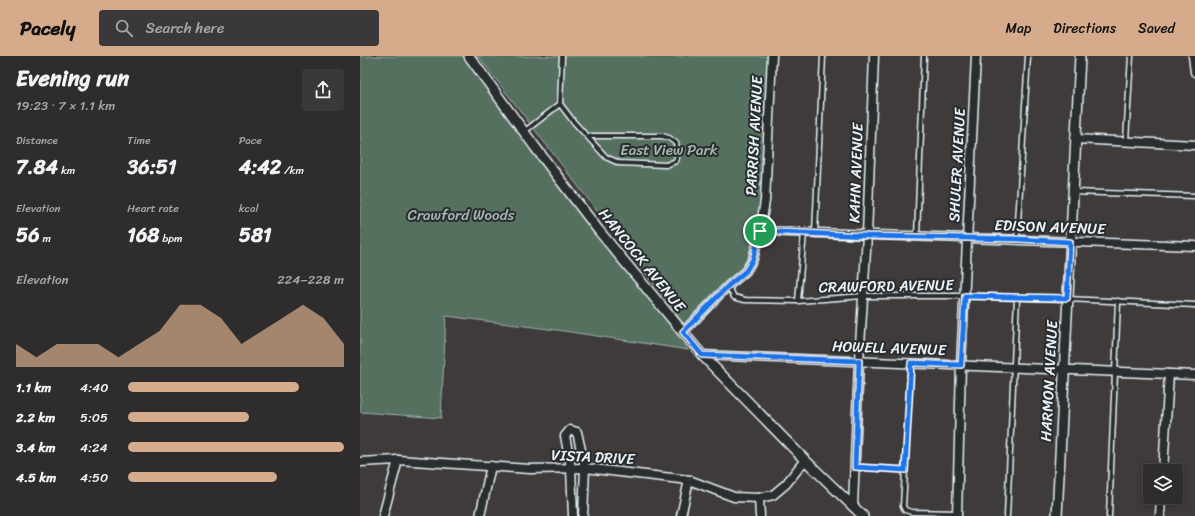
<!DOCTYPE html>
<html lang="en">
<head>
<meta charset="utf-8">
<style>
  body { margin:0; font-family:Sriracha,sans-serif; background:#3a3838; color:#f1f3f6; height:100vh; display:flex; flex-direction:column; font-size:15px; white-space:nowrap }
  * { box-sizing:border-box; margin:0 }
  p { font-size:13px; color:#a7a7a9 }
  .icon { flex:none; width:22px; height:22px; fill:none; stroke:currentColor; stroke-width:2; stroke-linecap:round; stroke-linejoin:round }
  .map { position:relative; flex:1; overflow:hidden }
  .details { display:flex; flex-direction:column; background:#2e2c2c; width:360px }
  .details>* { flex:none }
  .buttons { position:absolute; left:783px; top:408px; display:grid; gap:8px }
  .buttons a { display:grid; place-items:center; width:40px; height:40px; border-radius:4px; background:#2e2c2c; box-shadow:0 2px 10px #0003,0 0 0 1px #494848; font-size:20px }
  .pin { position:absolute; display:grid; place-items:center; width:34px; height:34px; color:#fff; margin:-17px; border:2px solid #fff; border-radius:50%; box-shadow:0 1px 4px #0007 }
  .round { display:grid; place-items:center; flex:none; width:42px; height:42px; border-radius:4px; background:#3a3838 }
  .summary { display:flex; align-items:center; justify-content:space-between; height:68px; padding:0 16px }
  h1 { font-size:22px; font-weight:700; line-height:30px }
  .figures { display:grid; grid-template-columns:repeat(3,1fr); gap:6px; height:68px; padding:4px 16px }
  .figures div { display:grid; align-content:center }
  .figures b { font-size:20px; font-weight:700 }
  .figures small { font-size:11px; font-weight:400 }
  .figures p { font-size:11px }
  .chart { height:112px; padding:8px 16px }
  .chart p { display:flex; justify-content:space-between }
  .chart svg { width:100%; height:72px; margin-top:4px; fill:#d6ab8b; opacity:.7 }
  ul { padding:0 16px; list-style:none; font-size:13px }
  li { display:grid; grid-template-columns:64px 48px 1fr; align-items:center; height:30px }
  li i { height:10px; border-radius:5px; background:#d6ab8b }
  header { display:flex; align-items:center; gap:24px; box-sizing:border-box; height:56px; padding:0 20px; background:#d6ab8b; color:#111 }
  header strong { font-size:19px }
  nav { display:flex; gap:22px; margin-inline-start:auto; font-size:14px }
  .search { width:280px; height:36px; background:#3a3838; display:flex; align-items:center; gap:10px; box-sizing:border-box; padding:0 14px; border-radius:4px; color:#a7a7a9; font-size:15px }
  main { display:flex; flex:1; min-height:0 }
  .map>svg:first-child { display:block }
  .green { fill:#56705f; stroke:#9fb0ac }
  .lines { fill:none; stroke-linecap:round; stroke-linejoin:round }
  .service-casing { stroke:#e8f1f8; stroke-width:7 }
  .minor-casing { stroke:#e8f1f8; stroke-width:11 }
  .tertiary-casing { stroke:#e8f1f8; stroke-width:12 }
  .service { stroke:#2a2d2e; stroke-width:4 }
  .minor { stroke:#2a2d2e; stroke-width:8 }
  .tertiary { stroke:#2a2d2e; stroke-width:9 }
  .route-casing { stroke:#fff; stroke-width:8 }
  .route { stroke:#1a73e8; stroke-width:5 }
  .labels { text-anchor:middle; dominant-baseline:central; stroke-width:4; stroke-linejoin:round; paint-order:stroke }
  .street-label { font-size:15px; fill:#e8f1f8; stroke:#2a2d2e }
  .park-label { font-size:15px; fill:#a6b7b3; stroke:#2a2d2e }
</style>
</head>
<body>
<header>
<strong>Pacely</strong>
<div class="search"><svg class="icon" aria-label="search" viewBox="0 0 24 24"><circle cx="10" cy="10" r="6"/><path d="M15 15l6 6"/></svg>Search here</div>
<nav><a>Map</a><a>Directions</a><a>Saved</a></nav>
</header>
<main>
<section class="details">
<div class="summary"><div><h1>Evening run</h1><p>19:23 · 7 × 1.1 km</p></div><a class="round"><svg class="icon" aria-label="share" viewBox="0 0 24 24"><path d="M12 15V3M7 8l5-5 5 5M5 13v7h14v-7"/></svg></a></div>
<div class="figures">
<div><p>Distance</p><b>7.84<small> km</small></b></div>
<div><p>Time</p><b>36:51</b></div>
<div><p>Pace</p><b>4:42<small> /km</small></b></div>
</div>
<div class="figures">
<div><p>Elevation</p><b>56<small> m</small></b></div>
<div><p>Heart rate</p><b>168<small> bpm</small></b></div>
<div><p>kcal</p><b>581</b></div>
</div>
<div class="chart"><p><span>Elevation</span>224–228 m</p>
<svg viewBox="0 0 160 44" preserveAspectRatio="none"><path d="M0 44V30L10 38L20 30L30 30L40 30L50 38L60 30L70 22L80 6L90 6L100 14L110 30L120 22L130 14L140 6L150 14L160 30V44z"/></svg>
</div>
<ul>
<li><b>1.1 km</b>4:40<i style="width:79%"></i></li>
<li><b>2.2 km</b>5:05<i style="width:56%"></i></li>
<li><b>3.4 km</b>4:24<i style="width:100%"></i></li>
<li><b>4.5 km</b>4:50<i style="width:69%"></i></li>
</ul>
</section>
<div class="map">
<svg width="835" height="460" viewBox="0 0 835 460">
  <rect width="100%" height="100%" fill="#3e3b3a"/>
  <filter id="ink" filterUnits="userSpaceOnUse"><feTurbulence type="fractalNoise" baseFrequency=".025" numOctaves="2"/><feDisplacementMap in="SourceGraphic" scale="8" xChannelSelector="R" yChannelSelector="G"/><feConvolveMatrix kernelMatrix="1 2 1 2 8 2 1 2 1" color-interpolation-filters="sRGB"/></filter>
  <g filter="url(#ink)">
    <g class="green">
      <polygon points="0,0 109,0 328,294 204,275 86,260 81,362 0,356"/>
      <polygon points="118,0 408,0 401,145 390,199 380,214 324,268"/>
    </g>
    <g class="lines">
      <g class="service-casing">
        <g id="service">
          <polyline points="200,48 213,65 246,101 259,107 306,109 316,105 318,97 316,87 309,82 302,80 227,80"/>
          <polyline points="165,75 200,48 202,0"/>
          <polyline points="766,85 771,0"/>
          <polyline points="713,136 835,140"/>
          <polyline points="455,177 463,0"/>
          <polyline points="557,180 564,0"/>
          <polyline points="657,183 668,0"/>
          <polyline points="368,230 374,241 385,244 438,245 503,240 605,240 707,243 835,249"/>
          <polyline points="438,245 444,177"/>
          <polyline points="551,307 543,450 545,454 552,456 597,457"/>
          <polyline points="495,411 545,414"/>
          <polyline points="647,460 657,242"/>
          <polyline points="749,460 758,245"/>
        </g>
      </g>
      <g class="minor-casing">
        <g id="minor">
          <polyline points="833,0 835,16"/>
          <polyline points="715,83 835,89"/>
          <polyline points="400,175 835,190"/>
          <polyline points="323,276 368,230 386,215 393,203 400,175 405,145 412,0"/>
          <polyline points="342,299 835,319"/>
          <polyline points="0,406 38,404 170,413 225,412 329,424 374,441 399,442 413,439 426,428 445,404"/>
          <polyline points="803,415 809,318"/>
          <polyline points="399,442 400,460"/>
          <polyline points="493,450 499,305 507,179 514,0"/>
          <polyline points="23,460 38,404"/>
          <polyline points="120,460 131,410"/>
          <polyline points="213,460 211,412 205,380 210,374 217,376 225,412 223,460"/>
          <polyline points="321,460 329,424"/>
          <polyline points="597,460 601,309 616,0"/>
          <polyline points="800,460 801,441"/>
        </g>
      </g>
      <g class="tertiary-casing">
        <g id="tertiary">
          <polyline points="109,0 175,91 239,175 342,299 445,404 503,460"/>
          <polyline points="697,460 720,0"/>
        </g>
      </g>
      <use href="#service" class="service"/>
      <use href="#minor" class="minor"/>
      <use href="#tertiary" class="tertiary"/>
    </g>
  </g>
  <g class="lines" filter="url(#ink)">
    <g class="route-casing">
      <polygon id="route" points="400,175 507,180 657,183 710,186 707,242 605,240 601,309 551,307 545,414 495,411 499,305 342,299 323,276 368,230 386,215 393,203"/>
    </g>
    <use href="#route" class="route"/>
  </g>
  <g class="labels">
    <g class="street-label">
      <text transform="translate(394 80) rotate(-87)">PARRISH AVENUE</text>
      <text transform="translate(597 109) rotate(-87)">SHULER AVENUE</text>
      <text transform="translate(496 117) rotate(-88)">KAHN AVENUE</text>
      <text transform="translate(690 171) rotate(2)">EDISON AVENUE</text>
      <text transform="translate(282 204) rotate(51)">HANCOCK AVENUE</text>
      <text transform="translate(526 230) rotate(-1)">CRAWFORD AVENUE</text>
      <text transform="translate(529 292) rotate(2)">HOWELL AVENUE</text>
      <text transform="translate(689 325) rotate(-87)">HARMON AVENUE</text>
      <text transform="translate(233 401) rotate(3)">VISTA DRIVE</text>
    </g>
    <g class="park-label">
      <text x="309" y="94">East View Park</text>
      <text x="101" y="159">Crawford Woods</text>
    </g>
  </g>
</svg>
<div class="buttons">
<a><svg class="icon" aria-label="layers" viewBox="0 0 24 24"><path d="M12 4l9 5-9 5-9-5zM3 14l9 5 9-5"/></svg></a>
</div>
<div class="pin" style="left:400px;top:175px;background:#1e9e55"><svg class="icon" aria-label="arrive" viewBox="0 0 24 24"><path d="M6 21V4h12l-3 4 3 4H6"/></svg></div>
</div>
</main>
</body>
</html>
